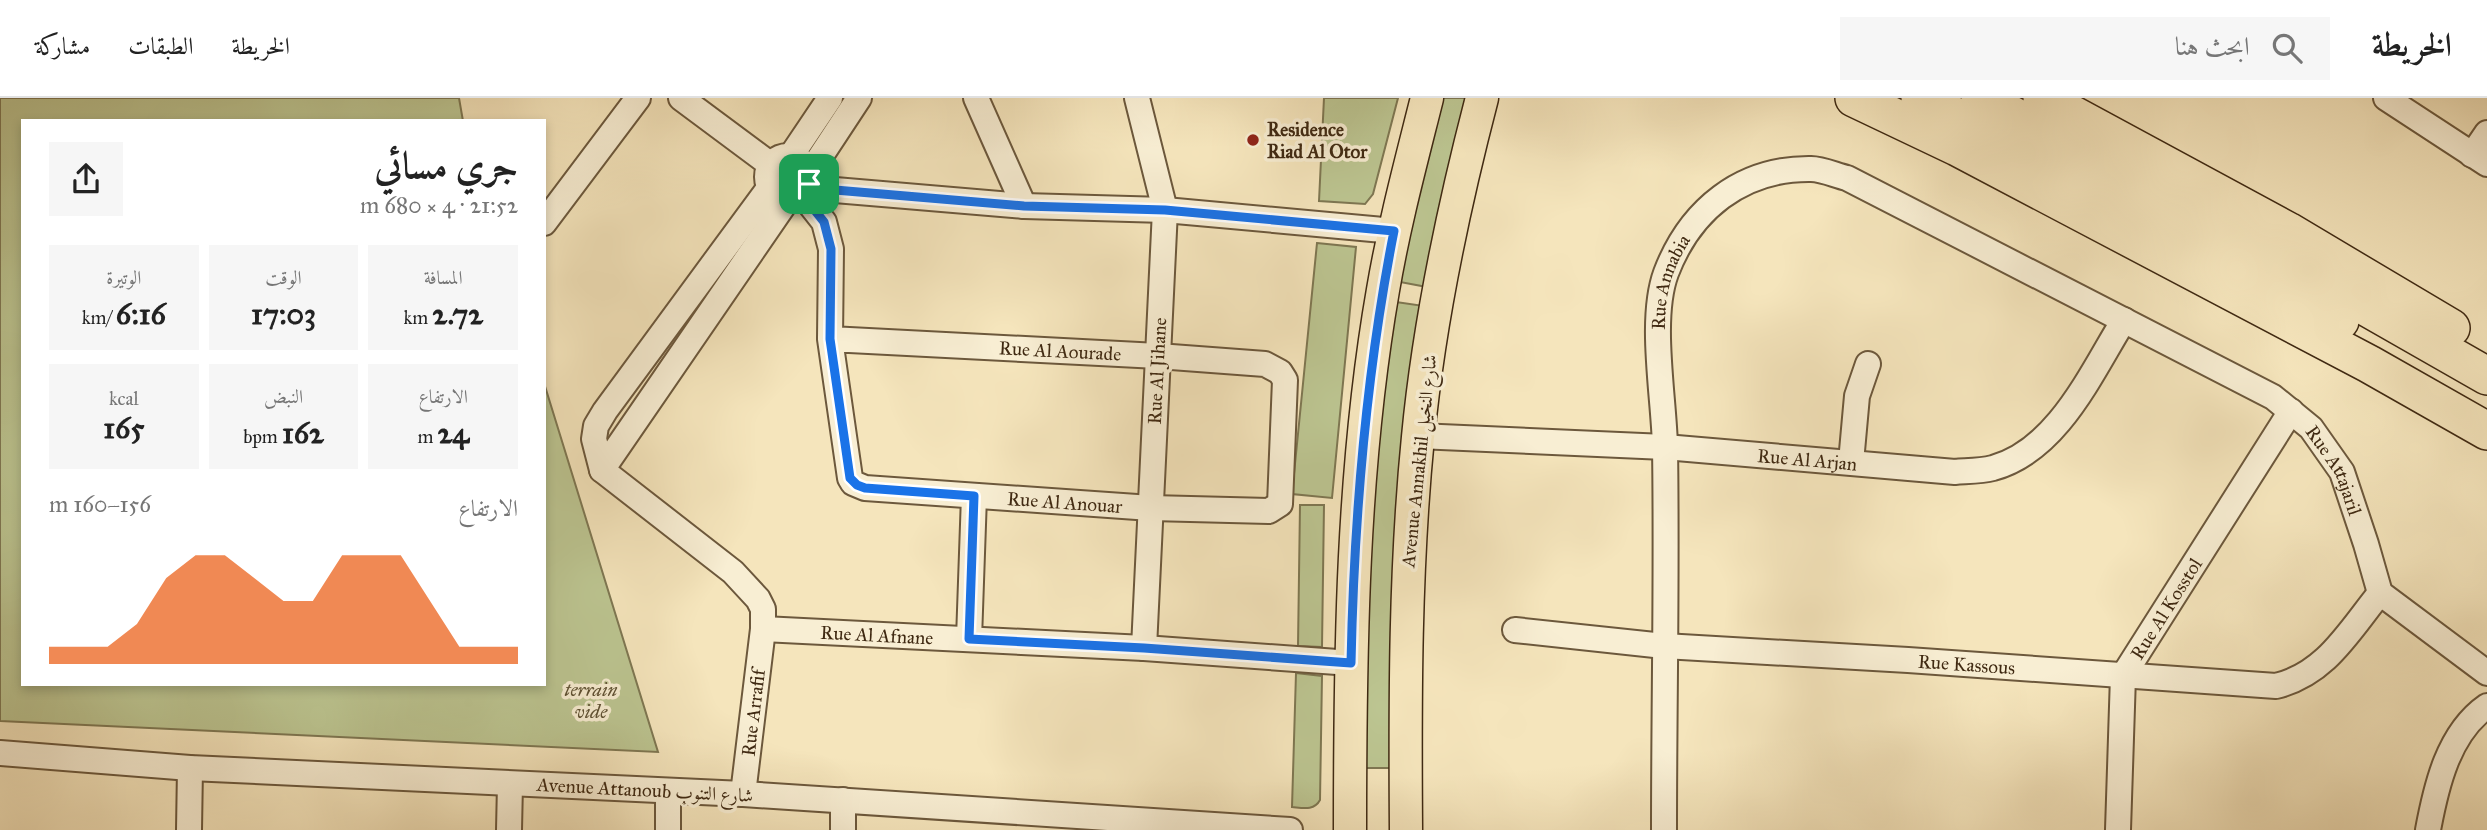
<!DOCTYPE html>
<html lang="ar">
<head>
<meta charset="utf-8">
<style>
  body { margin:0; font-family:"IM FELL Great Primer",Amiri,serif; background:#f6f6f6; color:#222; direction:rtl; height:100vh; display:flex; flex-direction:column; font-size:26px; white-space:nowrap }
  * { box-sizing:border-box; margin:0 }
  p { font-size:23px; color:#767676 }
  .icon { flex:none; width:38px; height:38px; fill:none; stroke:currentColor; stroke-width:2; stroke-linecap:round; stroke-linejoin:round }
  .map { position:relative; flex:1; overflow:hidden; direction:ltr }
  .panel { position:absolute; left:21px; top:21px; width:525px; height:567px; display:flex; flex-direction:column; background:#fff; border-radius:0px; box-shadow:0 4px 10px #0003; direction:rtl }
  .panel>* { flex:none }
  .pin { position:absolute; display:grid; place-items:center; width:60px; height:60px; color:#fff; margin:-30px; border-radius:14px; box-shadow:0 4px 10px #0006 }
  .round { display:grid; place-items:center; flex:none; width:74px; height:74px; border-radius:0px; background:#f6f6f6 }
  .head { display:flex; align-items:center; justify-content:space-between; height:119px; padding:0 28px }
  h1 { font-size:38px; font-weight:700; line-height:52px }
  .stats { display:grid; grid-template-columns:repeat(3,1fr); gap:10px; height:119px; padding:7px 28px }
  .stats div { display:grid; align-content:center; border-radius:0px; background:#f6f6f6; text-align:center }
  .stats b { font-size:30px; font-weight:700 }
  .stats small { font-size:19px; font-weight:400 }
  .stats p { font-size:19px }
  .chart { height:196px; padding:14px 28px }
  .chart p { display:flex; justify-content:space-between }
  .chart svg { width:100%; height:126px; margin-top:7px; fill:#ea580c; opacity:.7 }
  header { display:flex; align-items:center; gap:42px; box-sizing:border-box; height:98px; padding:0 35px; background:#fff; border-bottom:2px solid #e0e0e0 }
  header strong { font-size:33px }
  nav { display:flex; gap:38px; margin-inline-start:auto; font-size:24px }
  .search { width:490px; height:63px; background:#f6f6f6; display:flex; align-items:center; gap:18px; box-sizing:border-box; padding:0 24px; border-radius:0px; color:#767676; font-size:26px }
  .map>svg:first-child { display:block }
  .green { fill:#bcc591; stroke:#7e7752; stroke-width:2 }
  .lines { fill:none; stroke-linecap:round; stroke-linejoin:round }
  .minor-casing { stroke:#6c583c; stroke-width:28 }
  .major-casing { stroke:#3f2912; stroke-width:35 }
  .highway-casing { stroke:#3f2912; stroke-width:40 }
  .minor { stroke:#f8eed3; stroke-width:24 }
  .major { stroke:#f5e5bc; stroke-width:32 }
  .highway { stroke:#f5e5bc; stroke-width:37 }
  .route-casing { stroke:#fff; stroke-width:14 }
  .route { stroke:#1a73e8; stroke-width:9 }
  .poi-dot { fill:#8f2418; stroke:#f8eed3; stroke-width:2.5 }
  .labels { text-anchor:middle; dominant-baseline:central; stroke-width:7; stroke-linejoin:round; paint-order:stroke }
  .poi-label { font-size:19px; font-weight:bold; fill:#3f2912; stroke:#f8eed3; text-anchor:start }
  .street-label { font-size:19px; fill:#3f2912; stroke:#f8eed3 }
  .park-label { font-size:19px; font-style:italic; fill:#5e5032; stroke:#f8eed3 }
</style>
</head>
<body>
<header>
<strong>الخريطة</strong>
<div class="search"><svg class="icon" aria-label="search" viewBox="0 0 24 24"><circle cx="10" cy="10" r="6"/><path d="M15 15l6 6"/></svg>ابحث هنا</div>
<nav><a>الخريطة</a><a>الطبقات</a><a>مشاركة</a></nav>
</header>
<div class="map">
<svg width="2487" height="732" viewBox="0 0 2487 732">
  <rect width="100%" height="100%" fill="#f5e5bc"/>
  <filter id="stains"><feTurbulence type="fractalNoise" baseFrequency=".00286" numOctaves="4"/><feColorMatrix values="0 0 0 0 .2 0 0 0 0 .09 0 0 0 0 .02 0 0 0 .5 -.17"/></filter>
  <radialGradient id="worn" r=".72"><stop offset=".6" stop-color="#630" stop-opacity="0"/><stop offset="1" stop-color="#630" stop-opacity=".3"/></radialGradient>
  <g class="green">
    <polygon points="0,0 459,0 463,23 23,23 23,586 544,586 544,285 658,654 0,623"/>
    <polygon points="1324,0 1398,0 1373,96 1365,106 1319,103"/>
    <polygon points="1440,0 1468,0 1427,189 1400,184 1412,118"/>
    <polygon points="1317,145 1356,149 1332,400 1292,396"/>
    <polygon points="1396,204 1424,208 1393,670 1365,670 1367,490 1376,357"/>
    <polygon points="1300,407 1324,407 1322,549 1298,548"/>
    <path d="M1296,575L1322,578L1320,702C1314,713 1303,710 1292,709Z"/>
  </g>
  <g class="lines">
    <g class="minor-casing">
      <g id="minor">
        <polyline points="681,0 771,67"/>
        <polyline points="976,0 1024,108"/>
        <polyline points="1137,0 1165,112 1144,550"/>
        <polyline points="2386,0 2487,66"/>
        <polyline points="2472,57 2487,35"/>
        <circle cx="788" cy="79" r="21"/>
        <polyline points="791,58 830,0"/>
        <polyline points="809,76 859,0"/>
        <polyline points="809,86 835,92 1024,108 1165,112 1394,133"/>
        <path id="s1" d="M802,96L824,124L831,151L830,241L850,380L853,385L865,390L1151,410L1269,413L1280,406L1285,282L1280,274L1265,266L1158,258L830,241"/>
        <polyline points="544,125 638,0"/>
        <path id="s2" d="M1418,338L1665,349L1955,374C1967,373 1981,373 1993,370C2058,352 2091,275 2124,222"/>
        <polyline points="1851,364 1857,298 1868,266"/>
        <polyline points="602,372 788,101"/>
        <path id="s3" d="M763,531L1144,550L1351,565"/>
        <path id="s4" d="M1515,532L1664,548L1908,562L2276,588C2326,576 2349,533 2380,495"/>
        <polyline points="969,541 974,398"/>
        <polyline points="0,655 190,670 743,696 1290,732"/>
        <polyline points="668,693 668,732"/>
        <path id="s5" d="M743,696L763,531V511L758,501L733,474L602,372L594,341L596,328L605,313L769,90"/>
        <polyline points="189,732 190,670"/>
        <polyline points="509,732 510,686"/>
        <polyline points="843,732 843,702"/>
        <path id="s6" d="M1664,732C1664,605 1667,477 1665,349C1664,299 1649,221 1666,175C1690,112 1741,70 1811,71C1822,71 1835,77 1847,80L2273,299L2311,330L2342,374L2366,446L2380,495L2487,575"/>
        <path id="s7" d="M2118,732L2123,578L2291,313"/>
        <path d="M2428,732C2436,689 2448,635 2487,608"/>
      </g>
    </g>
    <g class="major-casing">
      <g id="major">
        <path d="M1350,732C1350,552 1352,370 1383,192C1394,127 1411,64 1427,0"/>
        <path d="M1406,732C1405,601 1405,470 1418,339C1429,224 1453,111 1482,0"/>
      </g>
    </g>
    <g class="highway-casing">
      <g id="highway">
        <polyline points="1854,0 1957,49 2369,266 2487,333"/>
        <polyline points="1920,0 2157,123 2340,223"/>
        <polyline points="1980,0 2275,157 2487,278"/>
        <polyline points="2042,0 2288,133 2451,230"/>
      </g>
    </g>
    <use href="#minor" class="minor"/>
    <use href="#major" class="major"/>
    <use href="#highway" class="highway"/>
  </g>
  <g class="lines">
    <g class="route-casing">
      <path id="route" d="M809,86L835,92L1024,108L1165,112L1394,133C1366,275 1354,420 1351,565L1144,550L969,541L974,398L865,390L857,387L850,380L830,241L831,151L824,124L802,96Z"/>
    </g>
    <use href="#route" class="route"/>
  </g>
  <circle class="poi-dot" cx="1253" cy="42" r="7"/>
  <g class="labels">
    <g class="poi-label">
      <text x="1267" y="31">Residence<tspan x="1267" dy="22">Riad Al Otor</tspan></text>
    </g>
    <g class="street-label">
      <text stroke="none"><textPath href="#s6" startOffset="550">Rue Annabia</textPath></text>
      <text transform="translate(1060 253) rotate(3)">Rue Al Aourade</text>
      <text transform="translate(1157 273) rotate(-87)">Rue Al Jihane</text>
      <text stroke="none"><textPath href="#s2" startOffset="390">Rue Al Arjan</textPath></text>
      <text transform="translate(1419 363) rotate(-84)">Avenue Annakhil شارع النخيل</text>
      <text stroke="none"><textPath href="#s6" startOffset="1363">Rue Attajaril</textPath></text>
      <text stroke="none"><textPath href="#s1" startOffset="513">Rue Al Anouar</textPath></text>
      <text stroke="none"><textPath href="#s7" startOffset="234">Rue Al Kosstol</textPath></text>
      <text stroke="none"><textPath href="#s3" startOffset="114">Rue Al Afnane</textPath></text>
      <text stroke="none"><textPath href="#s4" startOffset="453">Rue Kassous</textPath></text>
      <text stroke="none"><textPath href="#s5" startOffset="82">Rue Arrafif</textPath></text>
      <text transform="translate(645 692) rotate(3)">Avenue Attanoub شارع التنوب</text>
    </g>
    <g class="park-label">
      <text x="591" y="591">terrain<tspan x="591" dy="22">vide</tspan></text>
    </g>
  </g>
  <rect width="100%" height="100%" filter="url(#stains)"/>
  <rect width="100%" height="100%" fill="url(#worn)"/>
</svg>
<div class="pin" style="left:809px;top:86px;background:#1e9e55"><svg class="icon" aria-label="arrive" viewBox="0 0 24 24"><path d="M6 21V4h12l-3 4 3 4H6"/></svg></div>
<section class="panel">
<div class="head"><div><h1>جري مسائي</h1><p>21:52 · 4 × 680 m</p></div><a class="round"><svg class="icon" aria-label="share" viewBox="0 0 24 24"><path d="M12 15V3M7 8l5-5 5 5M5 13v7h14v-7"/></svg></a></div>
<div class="stats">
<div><p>المسافة</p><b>2.72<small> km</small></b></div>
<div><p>الوقت</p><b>17:03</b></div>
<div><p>الوتيرة</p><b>6:16<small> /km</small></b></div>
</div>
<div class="stats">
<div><p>الارتفاع</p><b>24<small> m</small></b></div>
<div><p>النبض</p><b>162<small> bpm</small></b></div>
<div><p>kcal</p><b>165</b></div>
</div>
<div class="chart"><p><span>الارتفاع</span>156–160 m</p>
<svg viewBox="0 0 160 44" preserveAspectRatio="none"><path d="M0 44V38L10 38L20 38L30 30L40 14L50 6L60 6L70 14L80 22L90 22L100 6L110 6L120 6L130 22L140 38L150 38L160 38V44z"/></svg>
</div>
</section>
</div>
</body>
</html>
